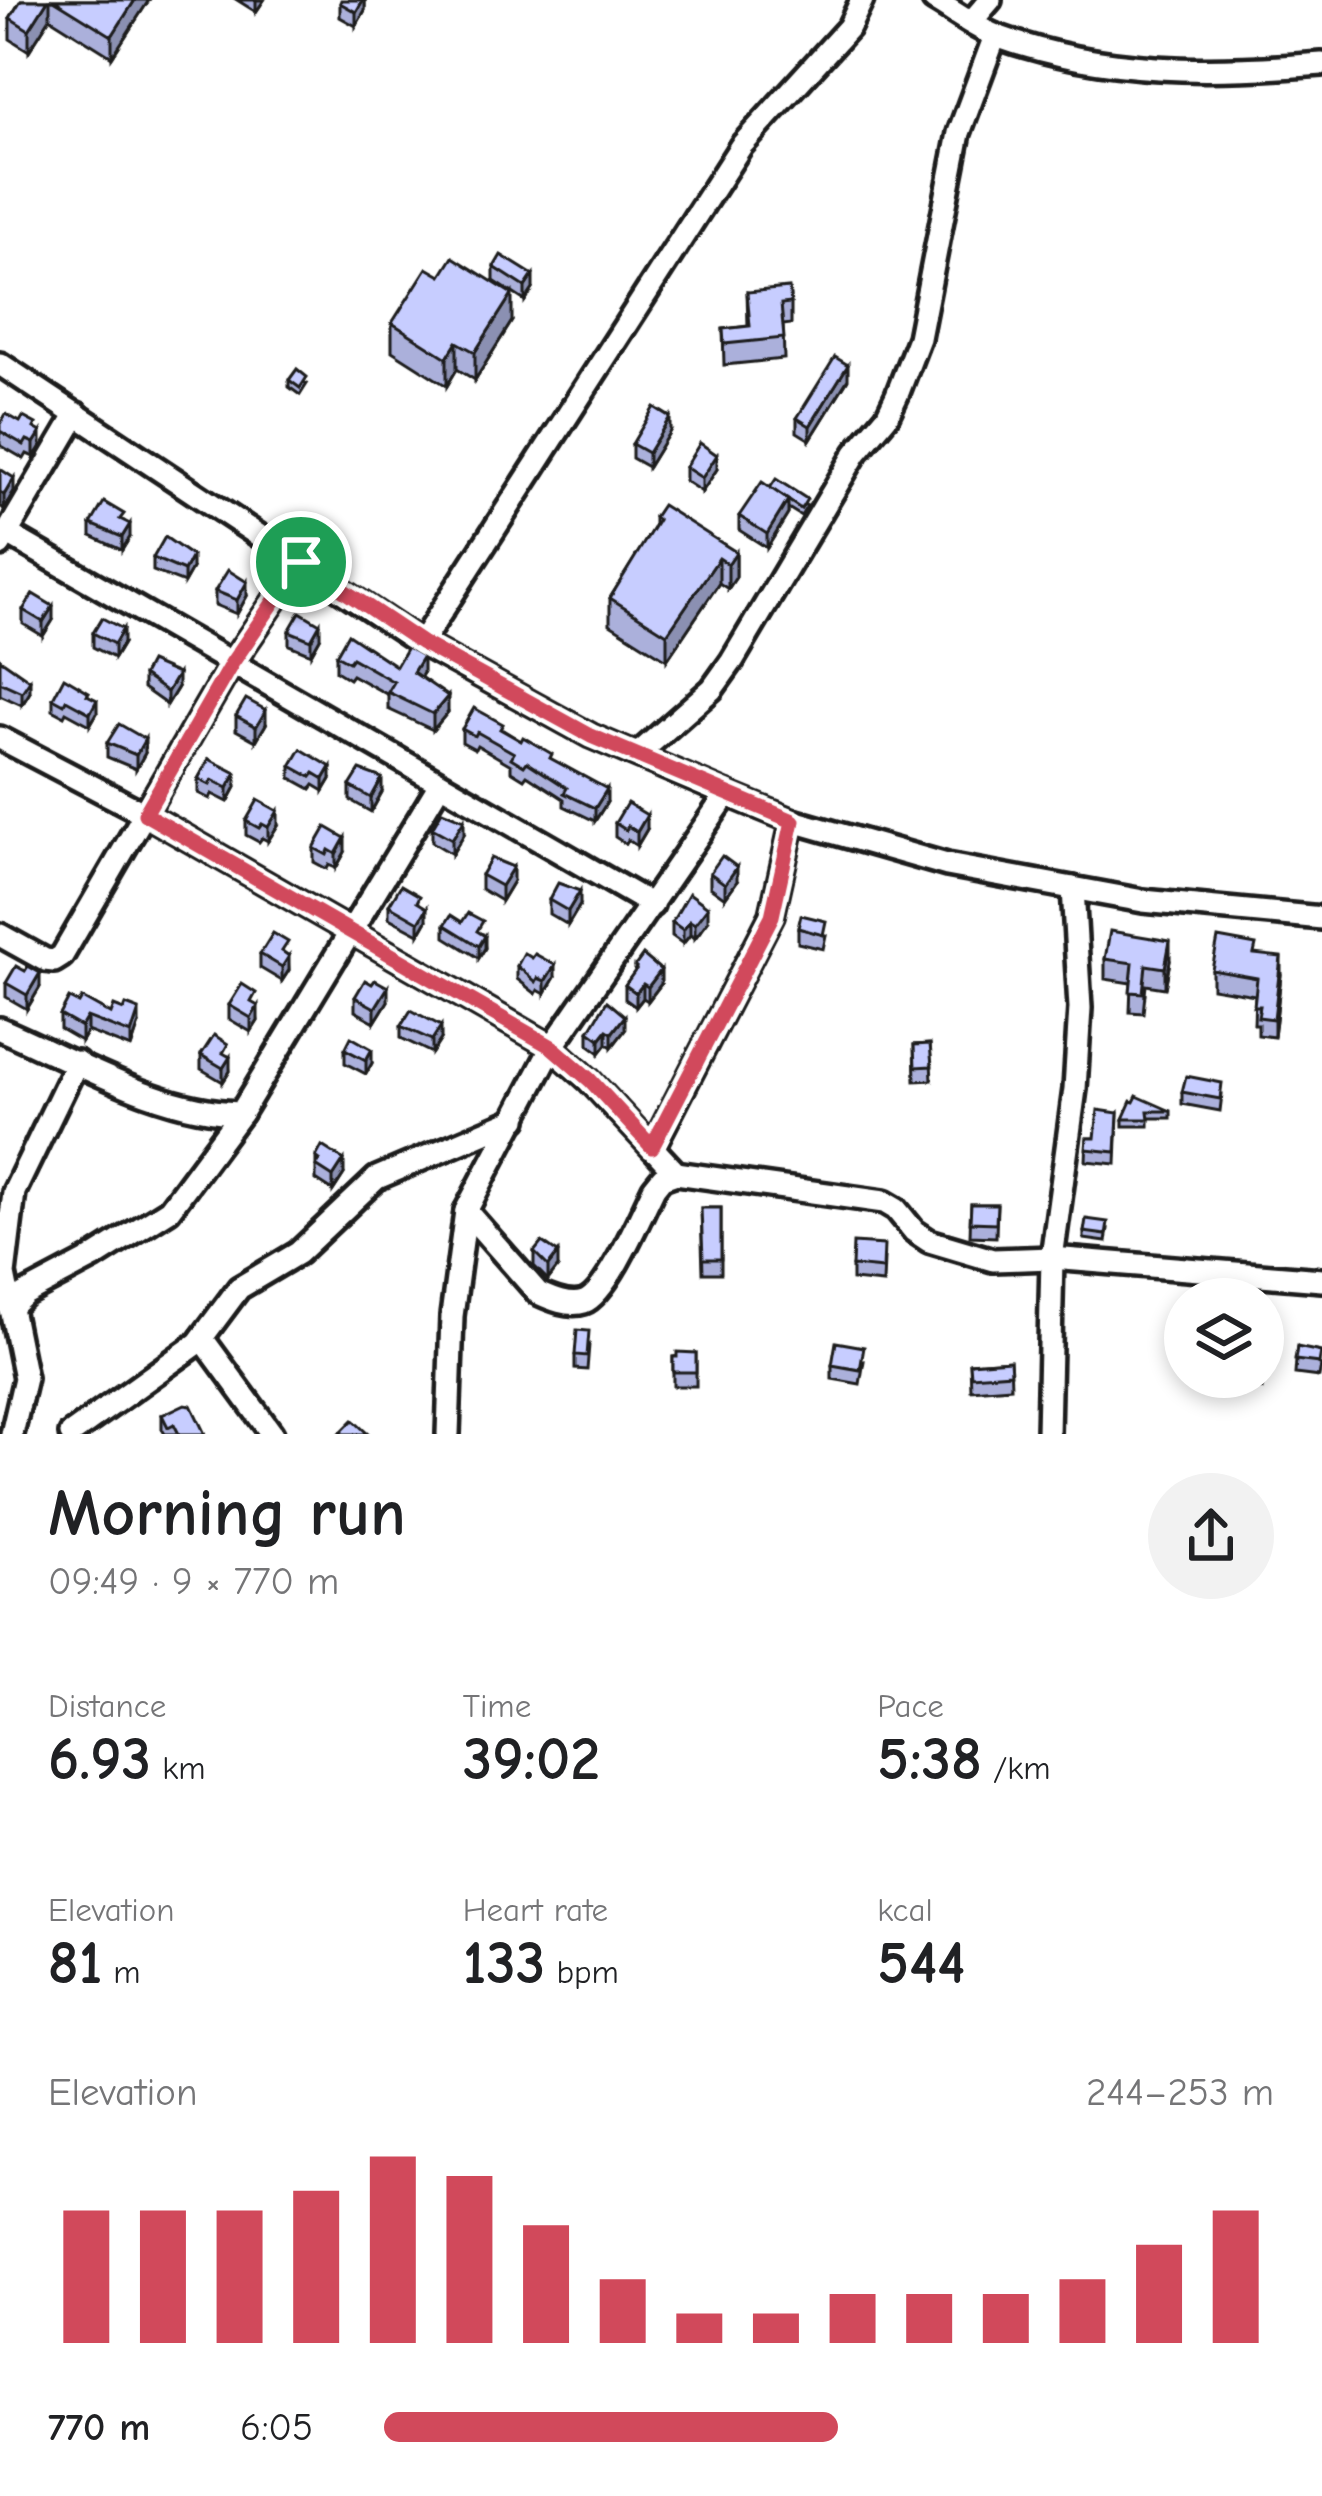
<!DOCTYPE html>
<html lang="en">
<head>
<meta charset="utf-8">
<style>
  body { margin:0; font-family:"Comic Neue",sans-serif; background:#f2f2f2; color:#202124; height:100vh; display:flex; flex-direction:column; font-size:45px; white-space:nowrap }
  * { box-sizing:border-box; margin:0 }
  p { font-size:39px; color:#757577 }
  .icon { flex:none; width:66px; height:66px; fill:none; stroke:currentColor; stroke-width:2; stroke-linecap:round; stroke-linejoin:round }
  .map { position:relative; height:1434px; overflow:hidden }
  .drawer { display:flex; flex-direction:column; background:#fff; flex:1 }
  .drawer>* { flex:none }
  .fabs { position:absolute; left:1164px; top:1278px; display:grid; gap:24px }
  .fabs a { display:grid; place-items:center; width:120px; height:120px; border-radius:50%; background:#fff; box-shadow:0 6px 18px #0003; font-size:60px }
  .pin { position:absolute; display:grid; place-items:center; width:102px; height:102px; color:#fff; margin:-51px; border:6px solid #fff; border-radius:50%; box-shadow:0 3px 12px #0007 }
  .round { display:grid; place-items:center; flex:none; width:126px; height:126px; border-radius:63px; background:#f2f2f2 }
  .headline { display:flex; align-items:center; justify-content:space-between; height:204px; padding:0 48px }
  h1 { font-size:66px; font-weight:700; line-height:90px }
  .figures { display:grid; grid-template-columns:repeat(3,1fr); gap:18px; height:204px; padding:12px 48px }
  .figures div { display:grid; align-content:center }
  .figures b { font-size:60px; font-weight:700 }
  .figures small { font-size:33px; font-weight:400 }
  .figures p { font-size:33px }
  .chart { height:336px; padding:24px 48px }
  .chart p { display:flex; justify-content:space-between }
  .chart svg { width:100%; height:216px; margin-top:12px; stroke:#d1495b; stroke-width:6 }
  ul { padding:0 48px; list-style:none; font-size:39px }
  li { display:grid; grid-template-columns:192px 144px 1fr; align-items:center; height:90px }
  li i { height:30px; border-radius:15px; background:#d1495b }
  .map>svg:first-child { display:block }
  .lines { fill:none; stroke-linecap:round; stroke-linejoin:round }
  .minor-casing { stroke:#1c1c1c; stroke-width:30 }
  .minor { stroke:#fff; stroke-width:21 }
  .wall { fill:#abb0db; stroke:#1c1c1c; stroke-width:3 }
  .shaded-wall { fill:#8b90b2; stroke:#1c1c1c; stroke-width:3 }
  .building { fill:#c7cdff; stroke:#1c1c1c; stroke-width:3 }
  .route-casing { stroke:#fff; stroke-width:24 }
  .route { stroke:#d1495b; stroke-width:15 }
</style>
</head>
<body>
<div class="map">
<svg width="1322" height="1434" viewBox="0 0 1322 1434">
  <rect width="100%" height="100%" fill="#fff"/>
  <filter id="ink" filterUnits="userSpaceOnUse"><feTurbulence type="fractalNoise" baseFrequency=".00833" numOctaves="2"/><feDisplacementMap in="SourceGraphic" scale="24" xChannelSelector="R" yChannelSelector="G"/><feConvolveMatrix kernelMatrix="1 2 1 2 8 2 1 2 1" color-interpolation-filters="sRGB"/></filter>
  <g filter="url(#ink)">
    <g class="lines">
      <g class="minor-casing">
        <g id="minor">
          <path d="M934,0C955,12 976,29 999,37C1104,75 1213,73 1322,64"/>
          <polyline points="971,22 990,0"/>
          <polyline points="0,364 421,643 591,736 727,794 793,821 947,865 1143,901 1322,918"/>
          <polyline points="8,534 652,905"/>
          <polyline points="0,545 77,414"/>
          <polyline points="421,643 741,146 849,27 862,0"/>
          <polyline points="0,738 145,814 552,1047 727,794"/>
          <polyline points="637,755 712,689 732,661 856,453 887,416 897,395 919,338 959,133 995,36"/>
          <polyline points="0,935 45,960 54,961 62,956 232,663 301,562"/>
          <path d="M0,1029C73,1060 162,1113 241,1113"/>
          <polyline points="653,1147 772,915 793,821"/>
          <path d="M466,1211L538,1293C551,1299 569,1307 584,1302C608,1293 642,1212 654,1188L662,1178L676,1173"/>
          <polyline points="10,1308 25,1294 93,1258 169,1210 241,1113 440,784"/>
          <polyline points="202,1338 272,1434"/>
          <polyline points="12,1434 25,1378 4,1274 14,1192 77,1062"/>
          <polyline points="71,1434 198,1343 239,1288 298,1253 377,1178 516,1119"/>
          <polyline points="448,1434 452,1316 466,1211 552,1047 589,1080 676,1173 884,1202 896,1209 914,1231 929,1241 993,1260 1052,1258 1322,1280"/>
          <polyline points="1048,1434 1052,1258 1075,1089 1080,1008 1073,888"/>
        </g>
      </g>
      <use href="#minor" class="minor"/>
    </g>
    <g class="wall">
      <polygon points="21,0 149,0 112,57 50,18 29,51 10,39 10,18"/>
      <polygon points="237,0 264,0 256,12"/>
      <polygon points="365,0 365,10 356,26 340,17 340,3"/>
      <polygon points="494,267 533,289 525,301 494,281"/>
      <polygon points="441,276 512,321 475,380 457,369 447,386 392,351 392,323"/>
      <polygon points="747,292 791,303 791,324 783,325 784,359 724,365 723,329 748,326"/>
      <polygon points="848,379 810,440 797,432 797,418"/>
      <polygon points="289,380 307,384 300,395 289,387"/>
      <polygon points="0,424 36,430 41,446 34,457 27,454 24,459 0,445"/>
      <polygon points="670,431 648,467 632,458 632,444"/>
      <polygon points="685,467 717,469 702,492 685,481"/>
      <polygon points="0,469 14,492 4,509 0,506"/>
      <polygon points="770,488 807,506 801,516 788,508 788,514 767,548 739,530 739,516"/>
      <polygon points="654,517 736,552 736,577 728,589 719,583 667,660 610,624 610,598 654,527"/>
      <polygon points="124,521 130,537 122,550 91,536 91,524"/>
      <polygon points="153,558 192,569 184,583 153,571"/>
      <polygon points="215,591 247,596 237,614 215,605"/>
      <polygon points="23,610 53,620 43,636 23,624"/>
      <polygon points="289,631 320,638 311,654 289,645"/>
      <polygon points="93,633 123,643 114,658 93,647"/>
      <polygon points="336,655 423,673 420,677 448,712 433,730 388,709 388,695 352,675 349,679 336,671"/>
      <polygon points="0,659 30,692 22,705 0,695"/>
      <polygon points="143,675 178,687 167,705 143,688"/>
      <polygon points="89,696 97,713 90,725 66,712 64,716 53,710 53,698"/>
      <polygon points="236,716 266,724 256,741 236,730"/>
      <polygon points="462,729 503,730 552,760 607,802 595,821 564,806 564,799 527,775 524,779 511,771 511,765 477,745 475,749 462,742"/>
      <polygon points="107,743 145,753 136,769 107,757"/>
      <polygon points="209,759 236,787 228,802 212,794 210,799 198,793 198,779"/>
      <polygon points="291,766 331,779 324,791 314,785 311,789 291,778"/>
      <polygon points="350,786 382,792 371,812 350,800"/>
      <polygon points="246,821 278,825 268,841 262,838 259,842 246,835"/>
      <polygon points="615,823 647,829 637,846 628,840 626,844 615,837"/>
      <polygon points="432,828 464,834 452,854 432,842"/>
      <polygon points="314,848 345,852 336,868 329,865 327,869 314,862"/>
      <polygon points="710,873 737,881 725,898 710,887"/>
      <polygon points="481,875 513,881 501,901 481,889"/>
      <polygon points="549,900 580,905 568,925 549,914"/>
      <polygon points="420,904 427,920 419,934 389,918 389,905"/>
      <polygon points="708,921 695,938 690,935 683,944 672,936 672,922"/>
      <polygon points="445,925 483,934 485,948 479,958 445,937"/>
      <polygon points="798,928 826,935 823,949 798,943"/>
      <polygon points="260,954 288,955 289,970 282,981 260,968"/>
      <polygon points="1256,955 1281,975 1274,1037 1258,1035 1258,1024 1254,1024 1255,995 1212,988 1212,970"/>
      <polygon points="532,958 555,977 545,994 538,990 536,994 517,979 517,966"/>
      <polygon points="1105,959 1170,961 1165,988 1146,985 1143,1013 1130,1012 1131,983 1105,979"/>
      <polygon points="635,966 661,984 648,1001 643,998 636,1007 625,999 625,985 635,971"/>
      <polygon points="25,971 40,987 27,1009 6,997 6,983"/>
      <polygon points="372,984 388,1001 375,1022 355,1011 355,997"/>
      <polygon points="79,1003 139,1024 131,1048 87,1031 81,1041 60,1029 60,1015"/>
      <polygon points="229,1005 256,1006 258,1021 251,1032 229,1019"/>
      <polygon points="401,1026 441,1039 432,1053 401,1038"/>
      <polygon points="625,1030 612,1047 607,1044 600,1053 589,1045 589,1031"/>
      <polygon points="930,1044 932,1080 915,1081 914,1045"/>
      <polygon points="345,1049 372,1063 366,1074 345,1063"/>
      <polygon points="201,1055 228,1056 230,1071 223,1082 201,1069"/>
      <polygon points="1182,1092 1222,1094 1220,1111 1182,1104"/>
      <polygon points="1134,1102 1171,1111 1171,1118 1149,1118 1149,1126 1123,1126 1123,1119"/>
      <polygon points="1118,1113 1116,1164 1086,1161 1087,1138 1095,1138"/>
      <polygon points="316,1157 344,1174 333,1191 316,1180"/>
      <polygon points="971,1204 997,1204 996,1237 970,1236"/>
      <polygon points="701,1208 721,1208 721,1273 703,1273"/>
      <polygon points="1108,1229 1106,1242 1084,1239 1084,1232"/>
      <polygon points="534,1252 558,1267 548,1280 534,1266"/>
      <polygon points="884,1259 883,1283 852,1280 852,1266"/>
      <polygon points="589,1345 587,1370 575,1369 575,1355"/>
      <polygon points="1297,1347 1321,1366 1319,1377 1295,1374"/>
      <polygon points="696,1353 696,1386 673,1386 673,1357"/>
      <polygon points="1010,1360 1011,1387 971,1390 970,1363"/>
      <polygon points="864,1361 860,1384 832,1379 832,1365"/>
      <polygon points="1212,1377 1264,1377 1262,1389"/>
      <polygon points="162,1415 205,1434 165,1434 162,1429"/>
    </g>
    <g class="shaded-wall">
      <polygon points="48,0 50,0 50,18 29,51 29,30"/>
      <polygon points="135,0 149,0 112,57 112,36"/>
      <polygon points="256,0 264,0 256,12"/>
      <polygon points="363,0 365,0 365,10 356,26 356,12"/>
      <polygon points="533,275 533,289 525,301 525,287"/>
      <polygon points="512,294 512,321 475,380 475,352"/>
      <polygon points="457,342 457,369 447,386 447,358"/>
      <polygon points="848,365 848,379 810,440 810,426"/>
      <polygon points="670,417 670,431 648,467 648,453"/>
      <polygon points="41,432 41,446 34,457 34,443"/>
      <polygon points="717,455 717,469 702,492 702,478"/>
      <polygon points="14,478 14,492 4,509 4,495"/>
      <polygon points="788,500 788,514 767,548 767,534"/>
      <polygon points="130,524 130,537 122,550 122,537"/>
      <polygon points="736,552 736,577 728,589 728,564"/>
      <polygon points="192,556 192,569 184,583 184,571"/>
      <polygon points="719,558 719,583 667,660 667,634"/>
      <polygon points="247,582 247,596 237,614 237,600"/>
      <polygon points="53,606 53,620 43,636 43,622"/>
      <polygon points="320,624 320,638 311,654 311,640"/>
      <polygon points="123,629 123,643 114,658 114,644"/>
      <polygon points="423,656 423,673 413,689 413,672"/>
      <polygon points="178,674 178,687 167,705 167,692"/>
      <polygon points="30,680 30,692 22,705 22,692"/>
      <polygon points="448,696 448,712 433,730 433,714"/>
      <polygon points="97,700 97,713 90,725 90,713"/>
      <polygon points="266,710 266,724 256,741 256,727"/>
      <polygon points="145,739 145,753 136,769 136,755"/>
      <polygon points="331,767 331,779 324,791 324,779"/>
      <polygon points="236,773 236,787 228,802 228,788"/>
      <polygon points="382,778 382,792 371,812 371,798"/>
      <polygon points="607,789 607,802 595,821 595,808"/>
      <polygon points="278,811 278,825 268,841 268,827"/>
      <polygon points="647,815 647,829 637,846 637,832"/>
      <polygon points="464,820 464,834 452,854 452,839"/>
      <polygon points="345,838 345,852 336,868 336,854"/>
      <polygon points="513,867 513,881 501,901 501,886"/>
      <polygon points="737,867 737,881 725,898 725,884"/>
      <polygon points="580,891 580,905 568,925 568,911"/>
      <polygon points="708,907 708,921 695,938 695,924"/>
      <polygon points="427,908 427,920 419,934 419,922"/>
      <polygon points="690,921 690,935 683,944 683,930"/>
      <polygon points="485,936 485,948 479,958 479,946"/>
      <polygon points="1170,941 1170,961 1165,988 1165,968"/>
      <polygon points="289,956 289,970 282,981 282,967"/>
      <polygon points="1281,957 1281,975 1274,1037 1274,1019"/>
      <polygon points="555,965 555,977 545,994 545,981"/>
      <polygon points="661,970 661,984 648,1001 648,987"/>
      <polygon points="40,973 40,987 27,1009 27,995"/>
      <polygon points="643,984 643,998 636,1007 636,993"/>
      <polygon points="388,987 388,1001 375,1022 375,1008"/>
      <polygon points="258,1006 258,1021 251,1032 251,1018"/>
      <polygon points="139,1010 139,1024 131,1048 131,1034"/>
      <polygon points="625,1016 625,1030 612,1047 612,1033"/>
      <polygon points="87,1017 87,1031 81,1041 81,1027"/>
      <polygon points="441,1026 441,1039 432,1053 432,1040"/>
      <polygon points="607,1030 607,1044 600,1053 600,1039"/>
      <polygon points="372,1049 372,1063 366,1074 366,1060"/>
      <polygon points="230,1057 230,1071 223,1082 223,1068"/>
      <polygon points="344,1160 344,1174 333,1191 333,1177"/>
      <polygon points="558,1253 558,1267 548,1280 548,1266"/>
    </g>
    <g class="building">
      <polygon points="21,0 48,0 29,30 10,18"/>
      <polygon points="54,0 135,0 112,36"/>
      <polygon points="341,0 363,0 356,12 340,3"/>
      <polygon points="501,255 533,275 525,287 494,267"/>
      <polygon points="453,257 512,294 475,352 457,342 447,358 392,323 427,268 441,276"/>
      <polygon points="789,288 791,303 781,304 784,338 724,344 723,329 750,326 747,292"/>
      <polygon points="835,357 848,365 810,426 797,418"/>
      <polygon points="297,369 307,377 300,388 289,380"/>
      <polygon points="654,407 670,417 648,453 632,444"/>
      <polygon points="6,414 20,422 23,417 36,424 34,428 41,432 34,443 27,440 24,445 0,431 0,424"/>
      <polygon points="700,443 717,455 702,478 685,467"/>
      <polygon points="0,469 14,478 4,495 0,492"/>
      <polygon points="776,479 807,499 801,509 770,488"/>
      <polygon points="762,482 788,500 767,534 739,516"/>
      <polygon points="104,502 124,514 120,519 130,524 122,537 91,524"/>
      <polygon points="662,505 736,552 728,564 719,558 667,634 610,598 658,520 654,517"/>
      <polygon points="165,537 192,556 184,571 153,558"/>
      <polygon points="228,570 247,582 237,600 215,591"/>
      <polygon points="33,594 53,606 43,622 23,610"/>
      <polygon points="300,612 320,624 311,640 289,631"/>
      <polygon points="102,618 123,629 114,644 93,633"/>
      <polygon points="348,634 396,666 407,647 423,656 413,672 448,696 433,714 388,692 394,682 352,658 349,662 336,655"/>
      <polygon points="0,659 30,680 22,692 0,682"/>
      <polygon points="150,662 178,674 167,692 143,675"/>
      <polygon points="64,677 89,692 87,695 97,700 90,713 66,700 64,704 53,698"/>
      <polygon points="246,699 266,710 256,727 236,716"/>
      <polygon points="474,708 503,724 500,729 521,741 523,737 552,754 550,758 607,789 595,808 564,793 567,788 527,762 524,766 511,758 514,753 477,732 475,736 462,729"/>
      <polygon points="119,724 145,739 136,755 107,743"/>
      <polygon points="301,749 331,767 324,779 314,773 311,777 291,766"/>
      <polygon points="209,759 236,773 228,788 212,780 210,785 198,779"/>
      <polygon points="360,770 382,778 371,798 350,786"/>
      <polygon points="258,800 278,811 268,827 262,824 259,828 246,821"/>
      <polygon points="627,803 647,815 637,832 628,826 626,830 615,823"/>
      <polygon points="442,811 464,820 452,839 432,828"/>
      <polygon points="326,827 345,838 336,854 329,850 327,855 314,848"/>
      <polygon points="722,856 737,867 725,884 710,873"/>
      <polygon points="491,858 513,867 501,886 481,875"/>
      <polygon points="558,883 580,891 568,911 549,900"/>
      <polygon points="401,885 420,896 417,902 427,908 419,922 389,905"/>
      <polygon points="689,893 708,907 695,924 690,921 683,930 672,922"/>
      <polygon points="468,913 483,921 477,931 485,936 479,946 445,925 451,915 462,922"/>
      <polygon points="801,915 826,921 823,935 798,928"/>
      <polygon points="1110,931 1170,941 1165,968 1146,965 1143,993 1130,992 1133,963 1105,959"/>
      <polygon points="273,933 288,942 282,951 289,956 282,967 260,954"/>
      <polygon points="1218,938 1256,945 1254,954 1281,957 1274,1019 1258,1017 1260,1006 1254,1006 1257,978 1212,970"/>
      <polygon points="524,953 532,958 535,954 555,965 545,981 538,978 536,982 517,966"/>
      <polygon points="643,955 661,970 648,987 643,984 636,993 625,985 637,968 635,966"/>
      <polygon points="16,966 25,971 28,966 40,973 27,995 6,983"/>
      <polygon points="365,980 372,984 375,980 388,987 375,1008 355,997"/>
      <polygon points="242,984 256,993 251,1002 258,1006 251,1018 229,1005"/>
      <polygon points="69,998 79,1003 82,998 111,1014 114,1006 124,1010 126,1005 139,1010 131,1034 87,1017 81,1027 60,1015"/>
      <polygon points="607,1001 625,1016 612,1033 607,1030 600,1039 589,1031"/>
      <polygon points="411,1010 441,1026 432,1040 401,1026"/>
      <polygon points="214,1035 228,1044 223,1053 230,1057 223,1068 201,1055"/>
      <polygon points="351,1037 372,1049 366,1060 345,1049"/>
      <polygon points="930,1044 932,1066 915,1067 914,1045"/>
      <polygon points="1186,1076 1222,1083 1220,1099 1182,1092"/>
      <polygon points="1137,1096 1171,1111 1148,1111 1149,1119 1123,1119 1131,1101 1134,1102"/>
      <polygon points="1098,1110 1118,1113 1116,1152 1086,1149 1087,1138 1095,1138"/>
      <polygon points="322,1146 344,1160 333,1177 316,1166 320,1160 316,1157"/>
      <polygon points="971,1204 997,1204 996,1223 970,1222"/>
      <polygon points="701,1208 721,1208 721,1259 703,1259"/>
      <polygon points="1086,1219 1108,1222 1106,1235 1084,1232"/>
      <polygon points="542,1242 558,1253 548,1266 534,1252"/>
      <polygon points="853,1243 884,1245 883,1269 852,1266"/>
      <polygon points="577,1330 589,1331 587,1356 575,1355"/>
      <polygon points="836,1342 864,1347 860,1370 832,1365"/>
      <polygon points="1297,1347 1321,1352 1319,1363 1295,1360"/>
      <polygon points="677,1352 696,1353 696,1372 673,1372 673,1357 677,1357"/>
      <polygon points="1010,1360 1011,1373 971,1376 970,1363"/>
      <polygon points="185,1404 191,1405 205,1434 179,1434 174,1424 168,1427 162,1415"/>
      <polygon points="353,1420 368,1434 339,1434"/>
    </g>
  </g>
  <g class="lines" filter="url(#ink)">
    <g class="route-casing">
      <polygon id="route" points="301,562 422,643 591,736 793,821 772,916 652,1147 590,1080 552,1047 145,814 232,663"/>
    </g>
    <use href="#route" class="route"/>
  </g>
</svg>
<div class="fabs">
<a><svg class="icon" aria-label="layers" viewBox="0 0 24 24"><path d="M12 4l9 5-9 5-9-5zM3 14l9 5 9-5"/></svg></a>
</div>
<div class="pin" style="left:301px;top:562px;background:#1e9e55"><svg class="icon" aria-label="arrive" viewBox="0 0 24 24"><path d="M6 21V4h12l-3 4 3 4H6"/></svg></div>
</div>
<section class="drawer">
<div class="headline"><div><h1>Morning run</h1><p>09:49 · 9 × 770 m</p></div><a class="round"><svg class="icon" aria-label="share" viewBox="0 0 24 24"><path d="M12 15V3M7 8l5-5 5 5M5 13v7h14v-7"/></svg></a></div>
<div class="figures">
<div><p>Distance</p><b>6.93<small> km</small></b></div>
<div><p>Time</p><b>39:02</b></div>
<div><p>Pace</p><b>5:38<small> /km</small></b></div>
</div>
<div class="figures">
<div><p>Elevation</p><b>81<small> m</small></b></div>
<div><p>Heart rate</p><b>133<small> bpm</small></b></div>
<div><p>kcal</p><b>544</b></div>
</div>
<div class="chart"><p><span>Elevation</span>244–253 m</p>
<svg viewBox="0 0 160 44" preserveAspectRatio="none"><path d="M5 44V17M15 44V17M25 44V17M35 44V13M45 44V6M55 44V10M65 44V20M75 44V31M85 44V38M95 44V38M105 44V34M115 44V34M125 44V34M135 44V31M145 44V24M155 44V17"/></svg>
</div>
<ul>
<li><b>770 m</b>6:05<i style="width:51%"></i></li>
</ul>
</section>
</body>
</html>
